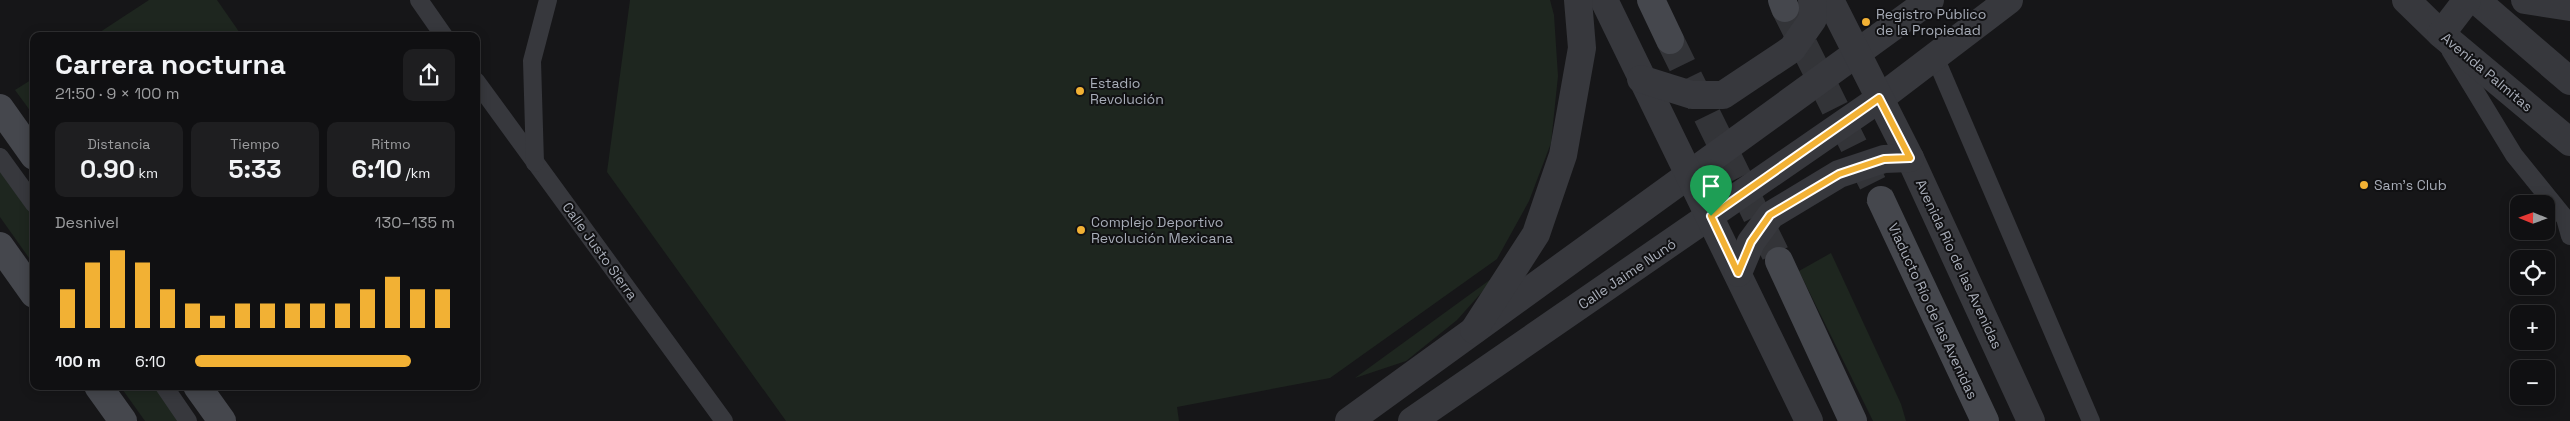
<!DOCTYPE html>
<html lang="es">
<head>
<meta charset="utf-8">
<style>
  body { margin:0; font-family:"Space Grotesk",sans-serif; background:#1e1e20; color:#f1f3f6; height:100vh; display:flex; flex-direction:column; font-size:19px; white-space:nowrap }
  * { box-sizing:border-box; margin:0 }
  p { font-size:16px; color:#9c9d9f }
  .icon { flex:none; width:28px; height:28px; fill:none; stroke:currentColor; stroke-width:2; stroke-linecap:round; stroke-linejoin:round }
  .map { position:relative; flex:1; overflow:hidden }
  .sheet { position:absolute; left:30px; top:32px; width:450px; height:358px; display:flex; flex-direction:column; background:#101012; border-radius:10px; box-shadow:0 2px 12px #0003,0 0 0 1px #303032 }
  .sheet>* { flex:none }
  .needle { width:32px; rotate:271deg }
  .tools { position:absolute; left:2510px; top:195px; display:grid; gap:10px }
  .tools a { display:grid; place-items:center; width:45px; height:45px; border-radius:10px; background:#101012; box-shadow:0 2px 12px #0003,0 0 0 1px #303032; font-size:25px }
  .pin { position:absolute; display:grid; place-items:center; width:42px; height:42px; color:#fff; margin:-51px -21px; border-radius:50% 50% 50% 0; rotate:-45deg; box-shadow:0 0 5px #0007 }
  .pin .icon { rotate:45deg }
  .round { display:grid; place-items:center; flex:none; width:52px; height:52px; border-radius:10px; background:#1e1e20 }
  .summary { display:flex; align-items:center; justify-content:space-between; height:85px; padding:0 25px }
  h1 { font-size:28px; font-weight:700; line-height:38px }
  .figures { display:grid; grid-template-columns:repeat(3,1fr); gap:8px; height:85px; padding:5px 25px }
  .figures div { display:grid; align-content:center; border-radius:10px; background:#1e1e20; text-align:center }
  .figures b { font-size:25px; font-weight:700 }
  .figures small { font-size:14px; font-weight:400 }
  .figures p { font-size:14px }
  .chart { height:140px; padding:10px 25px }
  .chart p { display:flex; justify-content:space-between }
  .chart svg { width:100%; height:90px; margin-top:5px; stroke:#f2b134; stroke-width:6 }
  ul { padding:0 25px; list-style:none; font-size:16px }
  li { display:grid; grid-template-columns:80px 60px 1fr; align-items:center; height:38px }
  li i { height:12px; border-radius:6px; background:#f2b134 }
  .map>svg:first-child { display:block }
  .green { fill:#1e261f }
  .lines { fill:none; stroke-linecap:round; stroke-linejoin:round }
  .secondary-tunnel { stroke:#333438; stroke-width:28; stroke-dasharray:28 14; stroke-linecap:butt }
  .service { stroke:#37383d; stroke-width:18 }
  .minor { stroke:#37383d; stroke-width:28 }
  .tertiary { stroke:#37383d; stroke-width:28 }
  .secondary { stroke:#45474d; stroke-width:28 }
  .route-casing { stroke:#fff; stroke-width:10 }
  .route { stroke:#f2b134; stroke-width:6 }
  .poi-dot { fill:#f2b134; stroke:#111113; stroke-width:2 }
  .labels { text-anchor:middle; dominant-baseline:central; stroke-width:4; stroke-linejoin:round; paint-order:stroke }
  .poi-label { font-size:14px; fill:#a8adb8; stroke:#111113; text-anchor:start }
  .street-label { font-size:14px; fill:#a8adb8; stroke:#111113 }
</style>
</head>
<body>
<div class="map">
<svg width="2570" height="421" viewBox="0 0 2570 421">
  <rect width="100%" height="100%" fill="#161618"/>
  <g class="green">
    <polygon points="149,0 217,0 242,36 94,36"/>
    <polygon points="630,0 1550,0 1554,15 1558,76 1551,143 1529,201 1497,259 1330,378 1177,407 1179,421 786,421 607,172"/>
    <polygon points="34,78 34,116 15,90"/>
    <polygon points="0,164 34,212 34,265 0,217"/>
    <polygon points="1831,253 1901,404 1906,421 1873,421 1799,271"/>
    <polygon points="1498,274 1457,320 1406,361 1355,378"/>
    <polygon points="120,386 158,386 182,421 145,421"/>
  </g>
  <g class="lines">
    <g class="secondary-tunnel">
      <polyline points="1785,8 1881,200"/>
      <polyline points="1670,40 1779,261"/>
    </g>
    <g class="service">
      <polyline points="419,0 444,36"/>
      <polyline points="2450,50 2514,155 2565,218 2570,236"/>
      <polyline points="1935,57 2091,421"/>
      <polyline points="476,81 724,421"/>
      <polyline points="0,157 34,204"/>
      <polyline points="535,163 532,61 548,0"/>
      <polyline points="164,386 188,421"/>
    </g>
    <g class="minor">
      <polyline points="2406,0 2441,34 2570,142"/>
      <polyline points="2476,0 2570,81"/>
      <polyline points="2525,0 2570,7"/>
      <polyline points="2441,34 2467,0"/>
      <polyline points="1349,421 1930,0"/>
      <polyline points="1412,421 1879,99 2009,0"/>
    </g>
    <g class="tertiary">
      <polyline points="1604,0 1809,421"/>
      <polyline points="1830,0 1910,158 2031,421"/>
      <polyline points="1641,79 1692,95 1723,95 1792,49 1813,19 1812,0"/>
      <polyline points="1738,273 1751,242 1771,215 1839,174 1884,159 1910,158"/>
      <polyline points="1474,330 1536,234 1563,155 1582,48 1578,0"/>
    </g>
    <g class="secondary">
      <polyline points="1651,0 1670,40"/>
      <polyline points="1782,0 1785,8"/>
      <polyline points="0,108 34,156"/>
      <polyline points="1881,200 1985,421"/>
      <polyline points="0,246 34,294"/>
      <polyline points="1779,261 1853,421"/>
      <polyline points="98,386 123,421"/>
      <polyline points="197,386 222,421"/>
    </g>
  </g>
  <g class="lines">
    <g class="route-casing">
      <polygon id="route" points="1879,98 1910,158 1884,159 1839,174 1770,215 1751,242 1738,273 1711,216"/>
    </g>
    <use href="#route" class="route"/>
  </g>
  <g class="poi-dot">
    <circle cx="1866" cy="22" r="5"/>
    <circle cx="1080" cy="91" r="5"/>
    <circle cx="2364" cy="185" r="5"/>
    <circle cx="1081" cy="230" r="5"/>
  </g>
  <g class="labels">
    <g class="poi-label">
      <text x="1876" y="14">Registro Público<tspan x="1876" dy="16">de la Propiedad</tspan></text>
      <text x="1090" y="83">Estadio<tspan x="1090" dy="16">Revolución</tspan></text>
      <text x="2374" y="185">Sam's Club</text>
      <text x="1091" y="222">Complejo Deportivo<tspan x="1091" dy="16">Revolución Mexicana</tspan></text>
    </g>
    <g class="street-label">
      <text transform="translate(2487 72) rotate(40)">Avenida Palmitas</text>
      <text transform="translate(600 251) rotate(54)">Calle Justo Sierra</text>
      <text transform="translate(1959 264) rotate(65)">Avenida Río de las Avenidas</text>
      <text transform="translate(1627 274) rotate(-34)">Calle Jaime Nunó</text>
      <text transform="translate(1933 311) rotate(65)">Viaducto Río de las Avenidas</text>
    </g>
  </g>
</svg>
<div class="tools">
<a><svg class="needle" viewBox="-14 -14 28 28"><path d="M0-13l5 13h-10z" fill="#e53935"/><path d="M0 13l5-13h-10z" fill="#9c9d9f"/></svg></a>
<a><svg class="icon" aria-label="locate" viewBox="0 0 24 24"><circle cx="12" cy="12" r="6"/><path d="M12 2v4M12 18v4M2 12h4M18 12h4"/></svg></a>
<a>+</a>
<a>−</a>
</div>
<div class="pin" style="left:1711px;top:216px;background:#1e9e55"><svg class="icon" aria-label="arrive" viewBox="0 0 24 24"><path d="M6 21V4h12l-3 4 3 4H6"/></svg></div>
<section class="sheet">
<div class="summary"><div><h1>Carrera nocturna</h1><p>21:50 · 9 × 100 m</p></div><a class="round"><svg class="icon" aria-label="share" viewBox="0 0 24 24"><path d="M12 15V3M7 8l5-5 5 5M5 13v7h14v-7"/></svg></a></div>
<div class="figures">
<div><p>Distancia</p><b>0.90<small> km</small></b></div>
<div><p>Tiempo</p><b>5:33</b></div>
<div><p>Ritmo</p><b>6:10<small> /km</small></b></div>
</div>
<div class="chart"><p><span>Desnivel</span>130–135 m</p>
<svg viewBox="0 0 160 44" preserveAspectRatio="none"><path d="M5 44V25M15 44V12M25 44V6M35 44V12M45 44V25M55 44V32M65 44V38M75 44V32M85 44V32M95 44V32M105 44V32M115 44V32M125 44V25M135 44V19M145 44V25M155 44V25"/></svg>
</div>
<ul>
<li><b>100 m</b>6:10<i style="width:83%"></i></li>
</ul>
</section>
</div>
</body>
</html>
